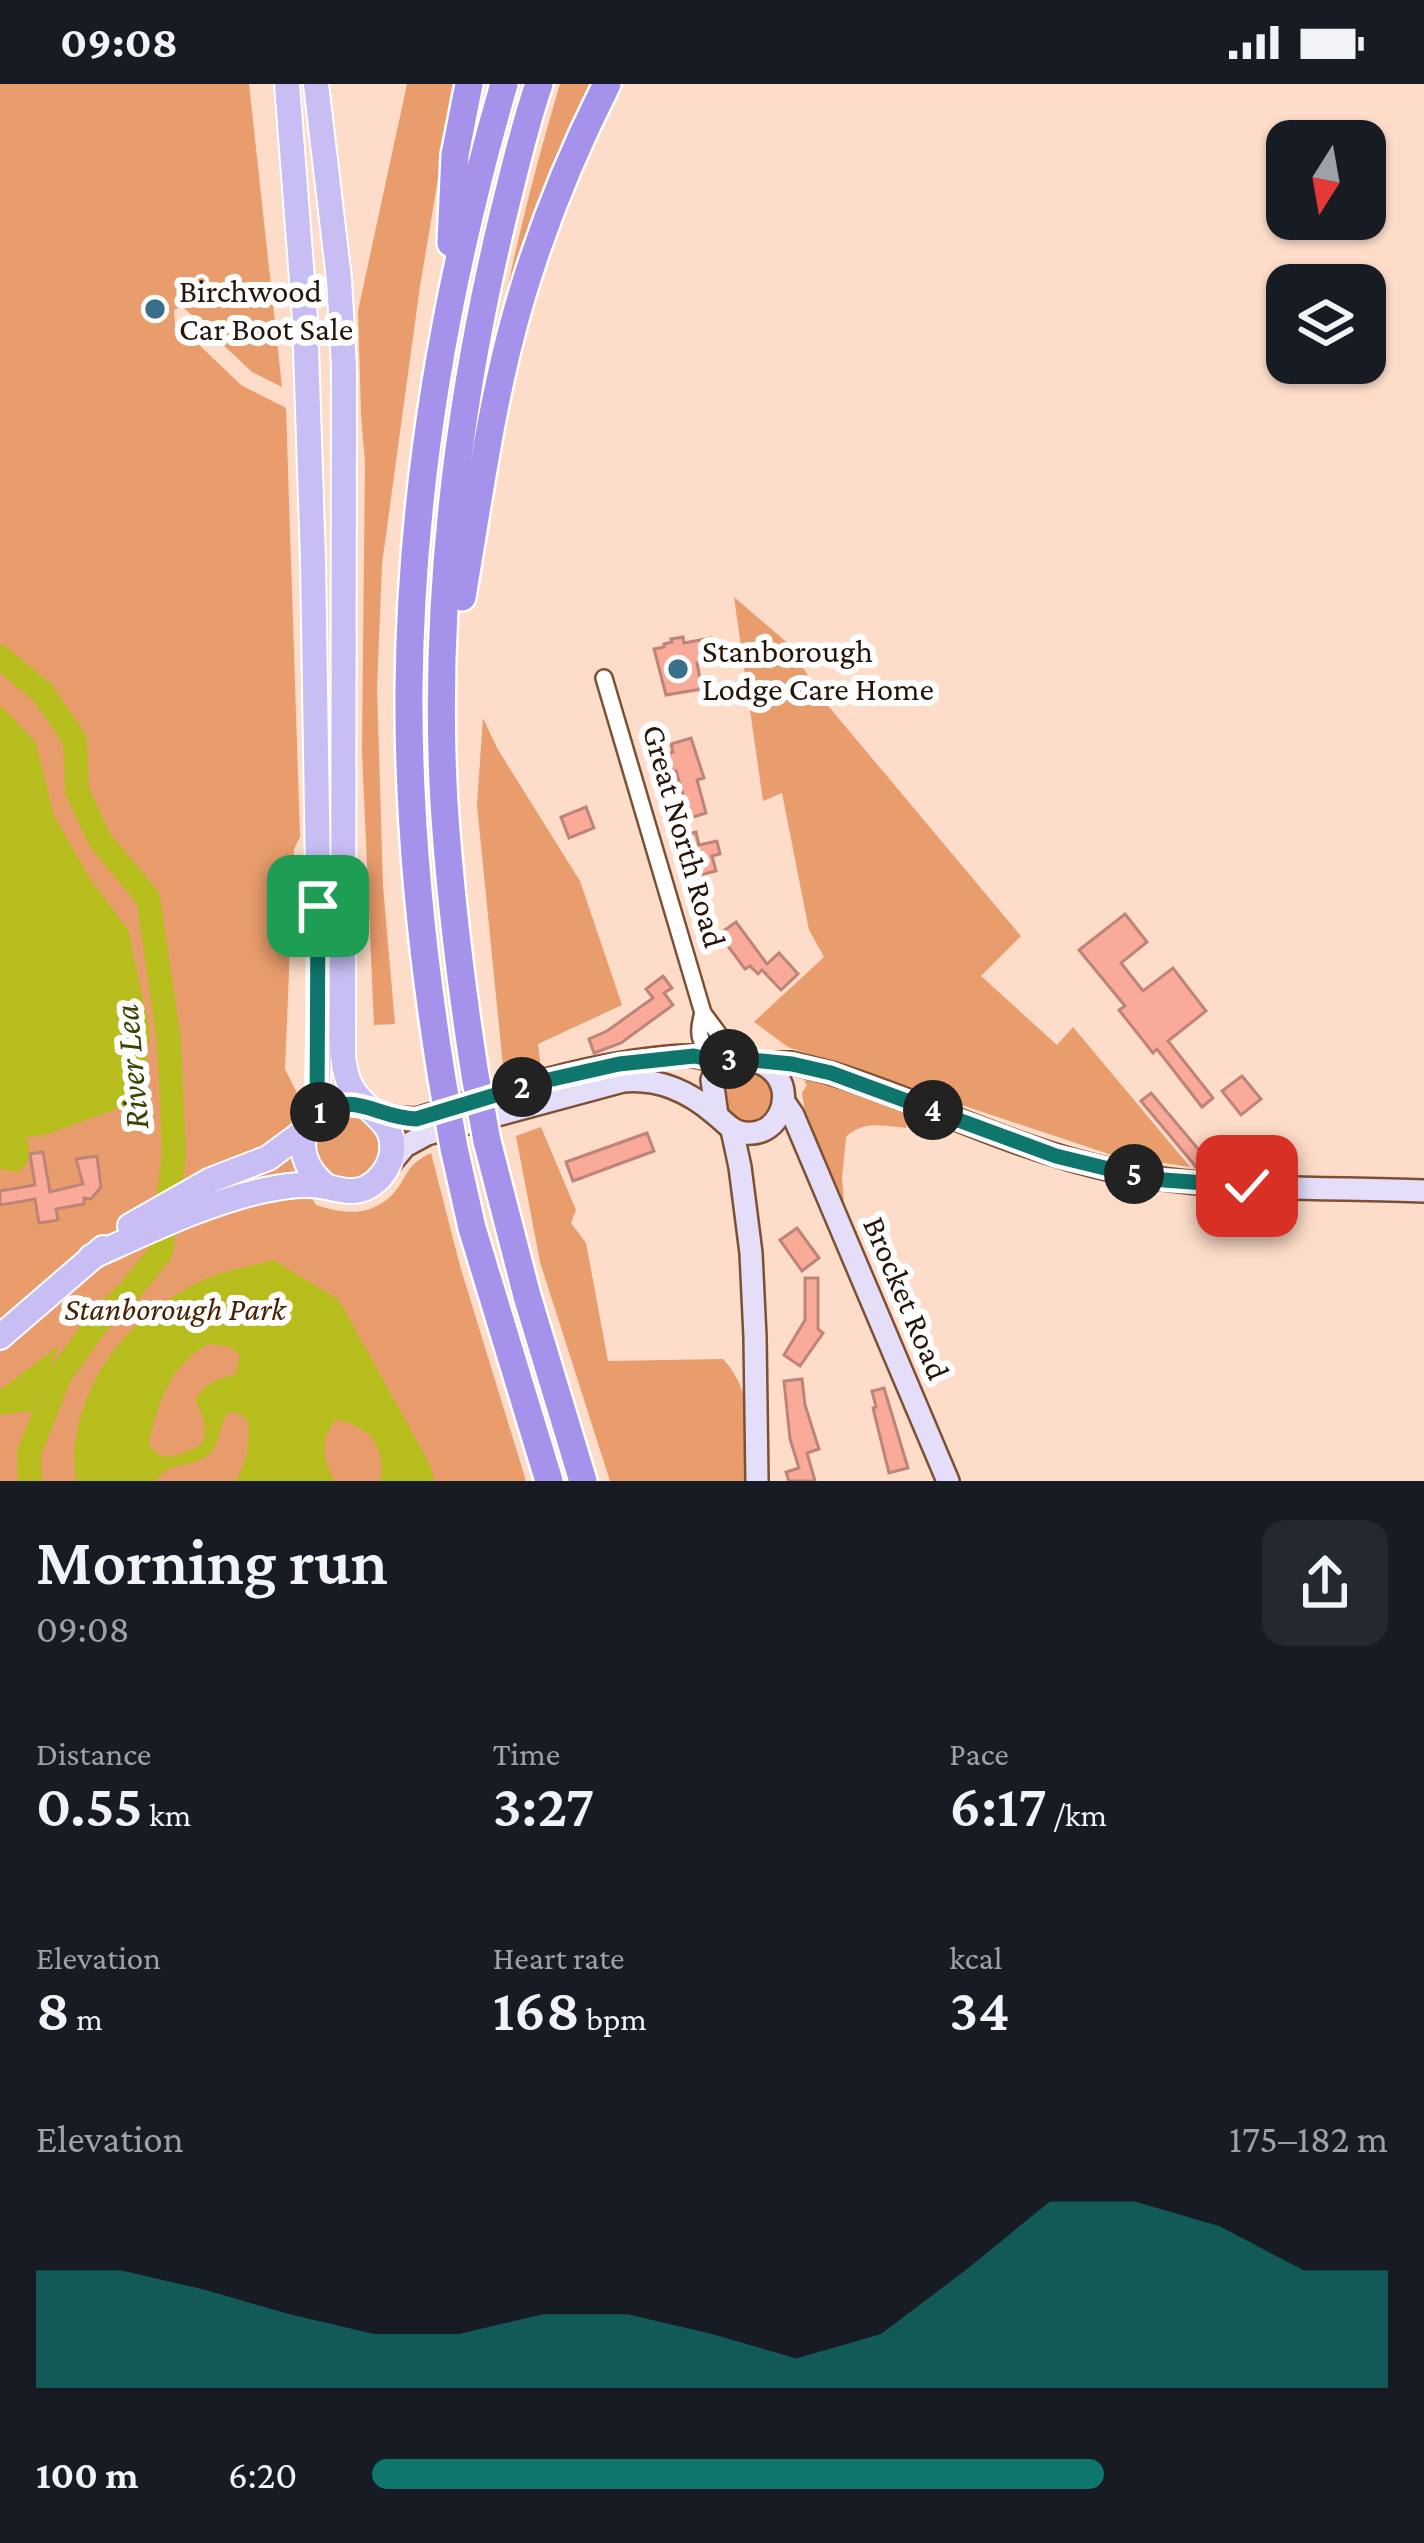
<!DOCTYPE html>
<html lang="en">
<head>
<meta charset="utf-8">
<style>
  body { margin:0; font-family:"Crimson Pro",serif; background:#242831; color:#f1f3f6; height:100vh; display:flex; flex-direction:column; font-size:45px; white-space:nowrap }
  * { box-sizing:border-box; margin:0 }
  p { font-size:39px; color:#9ea1a6 }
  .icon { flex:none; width:66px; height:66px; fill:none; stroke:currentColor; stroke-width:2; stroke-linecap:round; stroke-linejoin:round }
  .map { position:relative; height:1397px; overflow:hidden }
  .sheet { display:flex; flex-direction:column; background:#171b24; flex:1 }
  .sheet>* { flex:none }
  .needle { width:78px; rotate:191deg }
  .controls { position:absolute; left:1266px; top:36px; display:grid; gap:24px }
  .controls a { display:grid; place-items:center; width:120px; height:120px; border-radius:24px; background:#171b24; box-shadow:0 3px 9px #0004; font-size:60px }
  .pin { position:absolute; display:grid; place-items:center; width:102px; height:102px; color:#fff; margin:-51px; border-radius:24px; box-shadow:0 6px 18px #0006 }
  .km { position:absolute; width:60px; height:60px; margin:-30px; border-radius:50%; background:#222; color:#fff; font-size:33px; line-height:60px; text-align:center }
  .round { display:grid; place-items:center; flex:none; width:126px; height:126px; border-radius:24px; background:#242831 }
  .summary { display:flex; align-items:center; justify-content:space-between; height:204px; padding:0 36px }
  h1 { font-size:66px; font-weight:600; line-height:90px }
  .stats { display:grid; grid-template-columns:repeat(3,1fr); gap:18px; height:204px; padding:12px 36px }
  .stats div { display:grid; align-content:center }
  .stats b { font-size:60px; font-weight:600 }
  .stats small { font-size:33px; font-weight:400 }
  .stats p { font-size:33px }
  .chart { height:336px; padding:24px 36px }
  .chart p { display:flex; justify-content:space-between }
  .chart svg { width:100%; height:216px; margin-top:12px; fill:#0f766e; opacity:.7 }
  ul { padding:0 36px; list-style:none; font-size:39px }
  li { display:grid; grid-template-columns:192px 144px 1fr; align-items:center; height:90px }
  li i { height:30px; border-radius:15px; background:#0f766e }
  .status { display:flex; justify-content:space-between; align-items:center; height:84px; padding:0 60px; background:#171b24; direction:ltr }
  .status svg { height:33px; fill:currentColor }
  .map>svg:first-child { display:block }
  .green { fill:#e99c6c }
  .water { fill:#b7bd1d; fill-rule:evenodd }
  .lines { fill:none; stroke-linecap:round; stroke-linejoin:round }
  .river { stroke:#b7bd1d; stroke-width:24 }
  .building { fill:#faaa99; stroke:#be8477; stroke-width:3 }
  .street-casing { stroke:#7e5033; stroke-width:20 }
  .secondary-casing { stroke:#7e5033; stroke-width:26 }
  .primary-casing { stroke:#fff; stroke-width:28 }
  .highway-casing { stroke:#fff; stroke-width:32 }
  .street { stroke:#fff; stroke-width:15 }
  .secondary { stroke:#e4def9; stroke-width:21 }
  .primary { stroke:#c8bef3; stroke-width:24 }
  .highway { stroke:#a492eb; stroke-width:27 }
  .highway-bridge-casing { stroke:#fff; stroke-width:32; stroke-linecap:butt }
  .highway-bridge { stroke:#a492eb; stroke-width:27 }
  .route-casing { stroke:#fff; stroke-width:24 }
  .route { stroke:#0f766e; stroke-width:15 }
  .poi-dot { fill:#396f8a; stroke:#fff; stroke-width:4.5 }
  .labels { text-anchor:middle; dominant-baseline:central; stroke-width:12; stroke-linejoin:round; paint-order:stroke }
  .poi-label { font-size:33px; fill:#271408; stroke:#fff; text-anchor:start }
  .street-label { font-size:33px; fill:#271408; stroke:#fff }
  .park-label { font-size:33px; font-style:italic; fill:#4b2000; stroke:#fff }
  .water-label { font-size:36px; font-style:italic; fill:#3f4205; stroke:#fff }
</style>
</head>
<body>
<div class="status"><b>09:08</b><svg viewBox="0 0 49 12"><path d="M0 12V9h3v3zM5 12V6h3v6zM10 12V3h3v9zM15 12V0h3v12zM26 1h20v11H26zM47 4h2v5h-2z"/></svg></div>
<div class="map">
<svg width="1424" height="1397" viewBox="0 0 1424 1397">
  <rect width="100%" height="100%" fill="#fddcc9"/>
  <g class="green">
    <path d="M0,0H249L282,303L252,288L182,222L174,226L176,255H193L241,301L286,324L300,753L294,765L285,985L300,1015C278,1057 294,1083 316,1121C343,1130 369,1133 391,1112C409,1094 403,1082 431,1069L460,1182L526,1397H0Z"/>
    <polygon points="407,0 454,0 420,202 382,480 377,604 383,802 395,940 374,941 362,667 365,378 361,330 358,227"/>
    <path d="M560,0H598L484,327C503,213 527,111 560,0Z"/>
    <polygon points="734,513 790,561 819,611 1021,852 981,892 1057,961 1073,943 1190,1083 1112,1071 788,963 754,938 824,873 809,846 782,709 763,717"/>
    <polygon points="483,634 497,664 580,797 622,921 538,960 541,985 504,992 477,721"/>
    <circle cx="749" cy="1013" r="26"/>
    <path d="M811,995H823L911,1025L906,1044C884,1042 863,1036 846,1053L842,1094L844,1119L805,1028L802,1009L807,1001L804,997Z"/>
    <circle cx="347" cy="1063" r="32"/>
    <path d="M541,1043L576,1126L571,1139L586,1159L608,1277L723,1275C756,1311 747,1351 746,1397H610L540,1178L516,1052Z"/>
  </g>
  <g class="water">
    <polygon points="0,621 36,659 54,732 89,793 128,846 150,947 145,988 136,1018 48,1050 25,1054 29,1061 28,1079 17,1088 0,1085"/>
    <path d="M274,1176L339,1216L428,1377L435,1397H380C387,1363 369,1342 337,1336C318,1353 323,1376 335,1397H235C247,1383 251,1353 247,1335L238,1329H228C218,1341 221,1363 207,1372C189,1385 172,1376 155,1397H76C75,1385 73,1372 75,1360C86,1282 140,1223 210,1193C230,1185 253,1182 274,1176ZM208,1260L227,1262L240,1270L236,1290C218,1295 205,1299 195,1316C204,1333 209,1344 201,1361C183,1369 159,1383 149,1359C158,1318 169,1283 208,1260Z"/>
    <polygon points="59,1262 32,1327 0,1331 0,1306"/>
  </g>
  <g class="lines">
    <polyline class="river" points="0,573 43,609 75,656 77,707 100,756 148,814 169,956 174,1070 161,1168 132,1204 96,1241 60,1291 29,1369 30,1397"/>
  </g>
  <g class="building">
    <polygon points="683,553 684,559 711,554 715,576 697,579 702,605 666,611 654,565 664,563 664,560 672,558 671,555"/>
    <polygon points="691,654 704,694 697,696 706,729 690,734 676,687 673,688 667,670 673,668 671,660"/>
    <polygon points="586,723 594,744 569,754 561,733"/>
    <polygon points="696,748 699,761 717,757 720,770 712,772 716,787 693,793 682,751"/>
    <polygon points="1125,830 1147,858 1121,879 1143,907 1173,884 1206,927 1168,957 1213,1014 1202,1023 1157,965 1153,969 1119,926 1125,922 1079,866"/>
    <polygon points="736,838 767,880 779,869 798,890 781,906 762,886 758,890 750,882 745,885 719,850"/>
    <polygon points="663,892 672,904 664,909 673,921 621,959 594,969 589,955 607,947 653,914 646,905"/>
    <polygon points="1242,992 1261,1015 1241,1031 1222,1007"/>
    <polygon points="1151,1009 1215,1085 1197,1084 1141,1017"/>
    <polygon points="647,1049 654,1067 573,1097 566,1078"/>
    <polygon points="43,1068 50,1108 83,1100 76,1075 97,1072 101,1103 91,1115 84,1114 84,1120 56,1125 58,1136 39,1139 35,1115 0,1121 0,1107 35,1101 30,1070"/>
    <polygon points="797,1144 819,1174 802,1187 780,1156"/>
    <polygon points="805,1194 818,1194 818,1245 823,1249 800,1282 784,1271 805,1236"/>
    <polygon points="802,1295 805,1321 819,1365 807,1369 815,1397 789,1397 786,1388 799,1384 790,1355 784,1297"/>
    <polygon points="884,1304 908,1384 889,1389 873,1324 876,1323 872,1307"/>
  </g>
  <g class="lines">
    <g class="street-casing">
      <g id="street">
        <polyline points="604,594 703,929 726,960 731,974"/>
        <path d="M703,929C695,955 701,960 720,976"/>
      </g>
    </g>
    <g class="secondary-casing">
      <g id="secondary">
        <path d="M763,979H792L831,989C925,1018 1014,1065 1111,1086C1213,1108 1320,1103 1424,1107"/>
        <polyline points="784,1018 793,1031 948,1397"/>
        <path d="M376,1028L400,1034L416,1035C486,1014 556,989 628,978C649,975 671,971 692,972C701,972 710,977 719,977C741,977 761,971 777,992C794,1016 776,1053 745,1049C732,1048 725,1038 715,1030C688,1007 659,994 623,997L427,1050L405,1062L389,1081"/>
        <polyline points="717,1031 712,996 719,977"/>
        <polyline points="732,1046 740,1083 751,1169 755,1253 757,1397"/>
      </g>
    </g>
    <g class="primary-casing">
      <g id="primary">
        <polyline points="287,0 305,235 313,477 320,918 317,1030"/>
        <path d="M327,1103C279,1066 309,1008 367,1022"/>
        <polyline points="130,1142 211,1096 268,1074 306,1046"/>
        <path d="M91,1173C147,1148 205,1119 265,1106C283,1102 302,1099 321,1102C336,1104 350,1111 366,1104C380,1097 390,1083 392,1068C395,1040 374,1032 360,1015C348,1002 345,989 343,972L344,282L339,195L316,0"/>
        <polyline points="0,1253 103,1164"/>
      </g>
    </g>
    <g class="highway-casing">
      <g id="highway">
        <polyline points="451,159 455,71 469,0"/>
        <path d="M462,513C479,413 492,311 521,214C543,140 572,69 607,0"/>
        <path d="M475,991C461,901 450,810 444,719C433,524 457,322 503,132C514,88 524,43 539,0"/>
        <path d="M442,995C421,865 408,735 409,604C411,399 447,196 504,0"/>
        <polyline points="487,1057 527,1212 583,1397"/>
        <polyline points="454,1064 472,1144 549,1397"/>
      </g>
    </g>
    <use href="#street" class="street"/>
    <use href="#secondary" class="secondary"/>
    <use href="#primary" class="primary"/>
    <use href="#highway" class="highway"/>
    <g class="highway-bridge-casing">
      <g id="highway-bridge">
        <polyline points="475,991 487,1057"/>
        <polyline points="442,995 454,1064"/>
      </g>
    </g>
    <use href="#highway-bridge" class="highway-bridge"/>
  </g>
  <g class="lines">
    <g class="route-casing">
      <path id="route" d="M318,822L317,1030C356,1006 376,1034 416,1035L535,999L619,980L694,972L719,977L731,974L792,980L831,989L1056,1072L1109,1085L1164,1096L1247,1102"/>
    </g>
    <use href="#route" class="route"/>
  </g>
  <g class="poi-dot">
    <circle cx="155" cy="225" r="12"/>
    <circle cx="678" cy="585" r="12"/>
  </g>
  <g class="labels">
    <g class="poi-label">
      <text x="179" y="206">Birchwood<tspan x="179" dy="38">Car Boot Sale</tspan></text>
      <text x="702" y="566">Stanborough<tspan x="702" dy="38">Lodge Care Home</tspan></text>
    </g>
    <g class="street-label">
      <text transform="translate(685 752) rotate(74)">Great North Road</text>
      <text transform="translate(907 1214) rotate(67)">Brocket Road</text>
    </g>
    <g class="park-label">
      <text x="175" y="1224">Stanborough Park</text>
    </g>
    <g class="water-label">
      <text transform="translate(131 983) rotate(-95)">River Lea</text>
    </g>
  </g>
</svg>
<div class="controls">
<a><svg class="needle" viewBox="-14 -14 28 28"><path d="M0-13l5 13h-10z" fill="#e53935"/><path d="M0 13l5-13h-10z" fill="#9ea1a6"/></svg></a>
<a><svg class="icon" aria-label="layers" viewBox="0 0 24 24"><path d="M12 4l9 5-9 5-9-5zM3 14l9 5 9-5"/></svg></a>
</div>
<div class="pin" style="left:318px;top:822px;background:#1e9e55"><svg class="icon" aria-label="arrive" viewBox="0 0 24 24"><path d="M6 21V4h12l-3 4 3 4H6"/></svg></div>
<div class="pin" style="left:1247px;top:1102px;background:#d93025"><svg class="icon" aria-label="check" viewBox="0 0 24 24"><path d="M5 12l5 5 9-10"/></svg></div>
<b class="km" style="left:320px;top:1028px">1</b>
<b class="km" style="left:522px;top:1003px">2</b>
<b class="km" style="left:729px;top:975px">3</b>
<b class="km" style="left:933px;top:1026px">4</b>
<b class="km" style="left:1134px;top:1090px">5</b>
</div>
<section class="sheet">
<div class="summary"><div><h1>Morning run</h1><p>09:08</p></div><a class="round"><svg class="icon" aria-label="share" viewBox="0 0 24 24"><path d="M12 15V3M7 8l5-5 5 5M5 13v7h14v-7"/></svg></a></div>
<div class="stats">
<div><p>Distance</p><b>0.55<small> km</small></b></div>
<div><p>Time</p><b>3:27</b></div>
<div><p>Pace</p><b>6:17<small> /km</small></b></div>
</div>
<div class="stats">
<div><p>Elevation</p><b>8<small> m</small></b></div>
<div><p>Heart rate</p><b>168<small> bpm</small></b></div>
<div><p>kcal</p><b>34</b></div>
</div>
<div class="chart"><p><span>Elevation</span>175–182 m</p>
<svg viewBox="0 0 160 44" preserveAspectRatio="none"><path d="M0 44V20L10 20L20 24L30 29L40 33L50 33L60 29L70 29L80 33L90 38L100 33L110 20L120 6L130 6L140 11L150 20L160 20V44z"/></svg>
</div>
<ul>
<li><b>100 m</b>6:20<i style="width:72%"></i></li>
</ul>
</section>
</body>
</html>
